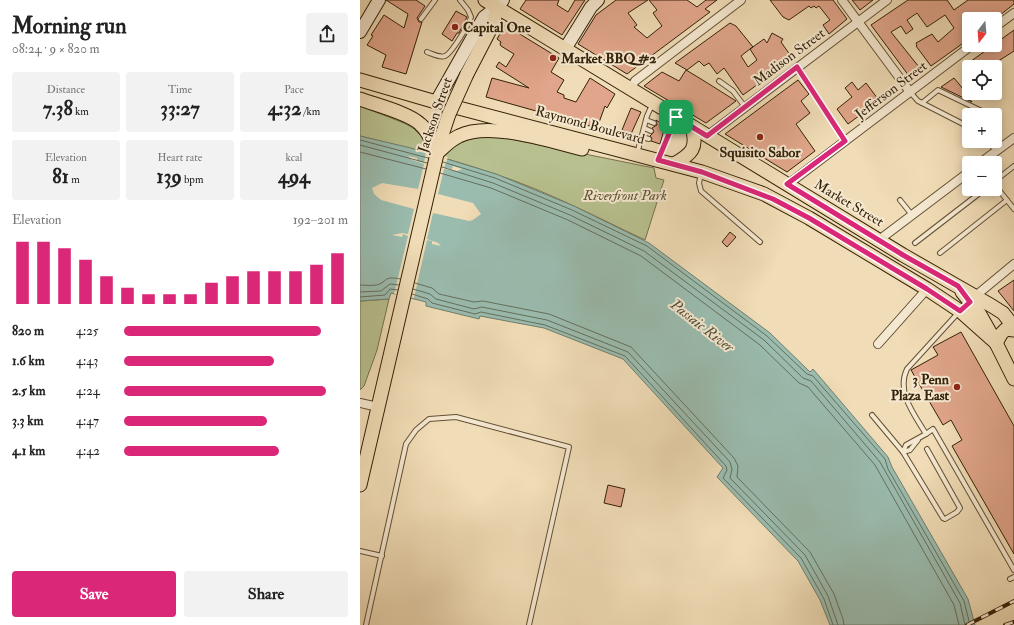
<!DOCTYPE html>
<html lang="en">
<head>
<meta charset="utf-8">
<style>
  body { margin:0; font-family:"IM FELL Double Pica",serif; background:#f2f2f2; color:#222; height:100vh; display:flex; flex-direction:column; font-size:15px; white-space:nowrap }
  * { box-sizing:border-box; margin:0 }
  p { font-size:13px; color:#767676 }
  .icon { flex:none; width:22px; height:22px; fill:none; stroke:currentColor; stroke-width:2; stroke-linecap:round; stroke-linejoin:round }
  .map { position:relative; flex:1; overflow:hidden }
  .details { display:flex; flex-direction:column; background:#fff; width:360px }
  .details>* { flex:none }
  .needle { width:26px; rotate:196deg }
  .buttons { position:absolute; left:602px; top:12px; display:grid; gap:8px }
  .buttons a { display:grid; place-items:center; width:40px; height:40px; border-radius:4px; background:#fff; box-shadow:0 2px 10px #0003; font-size:20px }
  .pin { position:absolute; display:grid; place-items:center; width:34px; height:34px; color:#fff; margin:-17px; border-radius:8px; box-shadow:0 2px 6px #0006 }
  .round { display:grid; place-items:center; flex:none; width:42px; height:42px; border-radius:4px; background:#f2f2f2 }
  .headline { display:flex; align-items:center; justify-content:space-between; height:68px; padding:0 12px }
  h1 { font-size:22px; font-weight:700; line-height:30px }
  .stats { display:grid; grid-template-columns:repeat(3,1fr); gap:6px; height:68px; padding:4px 12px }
  .stats div { display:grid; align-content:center; border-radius:4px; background:#f2f2f2; text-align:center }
  .stats b { font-size:20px; font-weight:700 }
  .stats small { font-size:11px; font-weight:400 }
  .stats p { font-size:11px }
  .chart { height:112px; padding:8px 12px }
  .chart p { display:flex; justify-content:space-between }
  .chart svg { width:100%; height:72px; margin-top:4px; stroke:#db2777; stroke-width:6 }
  .primary-button { display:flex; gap:8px; margin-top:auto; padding:8px 12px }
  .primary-button a { flex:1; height:46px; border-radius:4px; background:#db2777; color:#fff; font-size:16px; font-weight:700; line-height:46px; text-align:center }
  .primary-button a+a { background:#f2f2f2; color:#222 }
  ul { padding:0 12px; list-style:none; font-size:13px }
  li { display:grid; grid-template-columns:64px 48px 1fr; align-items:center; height:30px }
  li i { height:10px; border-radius:5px; background:#db2777 }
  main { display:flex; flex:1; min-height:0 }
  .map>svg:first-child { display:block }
  .green { fill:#b8c08f; stroke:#76704c }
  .water { fill:#9abcaf; stroke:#717e6c }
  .pier { fill:#f0dcb6 }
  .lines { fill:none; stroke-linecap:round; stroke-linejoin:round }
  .shore { stroke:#666e5c; stroke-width:1 }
  .building { fill:#e0a58a; stroke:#332108; fill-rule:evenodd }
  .lane-casing { stroke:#625034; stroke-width:6 }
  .street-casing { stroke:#625034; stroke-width:10 }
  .secondary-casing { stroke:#332108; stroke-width:14 }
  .primary-casing { stroke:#332108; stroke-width:15 }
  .lane { stroke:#f5e8d0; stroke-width:4 }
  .street { stroke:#f5e8d0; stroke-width:8 }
  .secondary { stroke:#f5e8d0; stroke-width:12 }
  .primary { stroke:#f0dcb6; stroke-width:13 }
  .rail-casing { stroke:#332108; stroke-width:4 }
  .rail { stroke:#f5e8d0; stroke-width:2.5; stroke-dasharray:8; stroke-linecap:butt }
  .primary-bridge-casing { stroke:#332108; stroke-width:15; stroke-linecap:butt }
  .primary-bridge { stroke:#f0dcb6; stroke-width:13 }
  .route-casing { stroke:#fff; stroke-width:8 }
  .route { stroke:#db2777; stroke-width:5 }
  .poi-dot { fill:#8f2418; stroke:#f5e8d0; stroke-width:1.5 }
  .labels { text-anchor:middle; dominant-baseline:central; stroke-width:4; stroke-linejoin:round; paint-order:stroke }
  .poi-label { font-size:14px; font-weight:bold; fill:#332108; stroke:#f5e8d0; text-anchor:start }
  .street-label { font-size:14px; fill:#332108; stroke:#f5e8d0 }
  .park-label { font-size:14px; font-style:italic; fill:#5b5130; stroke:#f5e8d0 }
  .water-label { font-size:15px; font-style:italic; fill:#52503a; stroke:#f5e8d0 }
</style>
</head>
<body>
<main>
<section class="details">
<div class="headline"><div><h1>Morning run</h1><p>08:24 · 9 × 820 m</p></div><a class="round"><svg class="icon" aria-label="share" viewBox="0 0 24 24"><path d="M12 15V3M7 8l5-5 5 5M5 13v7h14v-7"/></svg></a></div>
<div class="stats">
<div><p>Distance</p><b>7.38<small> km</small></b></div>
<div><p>Time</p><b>33:27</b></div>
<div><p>Pace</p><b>4:32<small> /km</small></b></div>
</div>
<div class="stats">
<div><p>Elevation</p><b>81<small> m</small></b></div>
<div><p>Heart rate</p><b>139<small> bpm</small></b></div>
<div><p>kcal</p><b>494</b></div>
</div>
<div class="chart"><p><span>Elevation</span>192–201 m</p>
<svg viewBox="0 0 160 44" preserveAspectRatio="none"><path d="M5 44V6M15 44V6M25 44V10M35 44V17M45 44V27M55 44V34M65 44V38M75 44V38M85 44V38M95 44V31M105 44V27M115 44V24M125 44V24M135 44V24M145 44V20M155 44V13"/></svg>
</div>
<ul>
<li><b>820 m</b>4:25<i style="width:88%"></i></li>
<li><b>1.6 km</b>4:43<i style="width:67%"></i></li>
<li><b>2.5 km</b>4:24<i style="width:90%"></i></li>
<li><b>3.3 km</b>4:47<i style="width:64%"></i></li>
<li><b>4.1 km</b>4:42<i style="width:69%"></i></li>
</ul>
<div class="primary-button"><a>Save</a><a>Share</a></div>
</section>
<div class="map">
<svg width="654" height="625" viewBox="0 0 654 625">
  <rect width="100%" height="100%" fill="#f0dcb6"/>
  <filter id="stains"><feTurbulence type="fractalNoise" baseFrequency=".005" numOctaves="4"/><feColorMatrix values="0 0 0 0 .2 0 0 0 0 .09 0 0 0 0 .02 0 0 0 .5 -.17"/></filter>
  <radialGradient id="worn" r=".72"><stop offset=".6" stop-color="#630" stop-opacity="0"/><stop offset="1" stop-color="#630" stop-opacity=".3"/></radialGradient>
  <g class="green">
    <path d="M0,106L44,123L53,128L62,137L97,145C112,136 124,136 141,137L294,168L296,178L304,180L285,240C236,217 187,191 135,174C91,159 45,147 0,136Z"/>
    <polygon points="29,299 17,350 4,386 0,390 0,301"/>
  </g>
  <polygon class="water" points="0,136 51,148 136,174 214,206 289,243 410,333 450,372 453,369 528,457 532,467 608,599 615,625 470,625 460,600 438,561 357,477 363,468 263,359 184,328 120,316 119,319 66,306 66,302 31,293 29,299 0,301"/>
  <polygon class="pier" points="66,151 88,157 84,168 92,169 93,166 102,169 97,171 84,169 78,194 113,203 121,214 113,220 109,221 73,213 67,239 78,243 81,246 72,244 72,241 67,240 54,298 34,294 48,236 43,234 42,237 32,235 42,233 48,234 54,209 21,200 14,194 12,188 22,183 58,189 64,164 52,160 48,156 57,158 57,161 64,163"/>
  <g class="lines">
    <g class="shore">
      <polyline points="0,140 68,158"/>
      <polyline points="0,145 67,163"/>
      <polyline points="0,152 66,169"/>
      <polyline points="83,162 135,178 212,210 287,246 407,336 447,374 453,376 525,459 528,469 604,601 610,625"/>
      <polyline points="82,167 133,183 210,215 284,251 404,340 443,378 451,381 520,462 600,603 605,625"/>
      <polyline points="80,173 131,188 208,220 281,256 400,345 439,383 448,387 515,465 594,605 599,625"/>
      <polyline points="55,283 72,288 79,294 114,302 123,301 189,314 271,347 374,458 378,466 377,477 450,552 474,594 483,619 484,625"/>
      <path d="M0,285C5,285 11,286 16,285C27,283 23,275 40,279"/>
      <polyline points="53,289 70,294 76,299 114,309 122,307 187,320 268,352 370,462 372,469 370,478 445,555 468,596 478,625"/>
      <polyline points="0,292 21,291 30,284 39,285"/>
      <polyline points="52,294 68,299 72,303 115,314 121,312 185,325 265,356 366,466 367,470 363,478 441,558 464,599 473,625"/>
      <polyline points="0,297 25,295 30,289 38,290"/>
    </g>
  </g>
  <g class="building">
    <polygon points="26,0 56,0 65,6 57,18 59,22 62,22 46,74 22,67 26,55 7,45 13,36 11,35 24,15 44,28 48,14"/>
    <polygon points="166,0 199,0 197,5 208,12 215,0 225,0 202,35 160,9"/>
    <polygon points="256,0 288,0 268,13 277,25 274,27 287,38 302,26 293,13 297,10 289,0 327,0 337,7 346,0 357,0 345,9 350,12 267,74 218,44 236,15"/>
    <polygon points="410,0 473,0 487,19 469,34 463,25 470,20 459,6 456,8 454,6 451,8 449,6 429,20 423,17"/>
    <polygon points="492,0 513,0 500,10"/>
    <polygon points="548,0 587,0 594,10 608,0 654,0 654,4 635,19 609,19 609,39 571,66 556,46 557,45 556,43 572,34 578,42 594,28 585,15 567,27 557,13 547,20 553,29 546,34 541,26 531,32 563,72 552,80 511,25"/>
    <polygon points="96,11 107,17 99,33 97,33 92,41 82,34"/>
    <path d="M370,23L376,26L393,47L390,49L404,39L407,43L412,33L423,39L421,42L433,59L383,95L364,68L357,74L349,63L344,66L339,61L327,70L315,63ZM390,49L397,60L388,67L381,56Z"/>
    <polygon points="145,25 199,58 191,72 204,80 197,92 204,95 204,98 216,102 230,78 255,94 247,108 245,106 237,128 126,97 132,78 169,88 136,67 139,62 146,67 154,54 141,46 140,44 141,42 137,39"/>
    <polygon points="654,30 654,51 629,67 603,67"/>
    <polygon points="326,70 341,79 376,101 346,123 284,86 302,72 319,81"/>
    <polygon points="594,78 604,90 603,91 612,102 581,87"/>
    <polygon points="438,80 449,94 441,101 450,113 436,124 455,151 427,172 365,134"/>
    <polygon points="492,82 498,90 506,83 521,103 512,109 511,107 488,124 477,109 492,97 485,88"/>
    <polygon points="271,108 281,112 271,134 262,130"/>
    <polygon points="296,120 305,126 300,144 291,141 292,138 290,136 294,132 292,128 297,125"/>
    <polygon points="370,232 376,237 367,247 362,242"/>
    <polygon points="654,280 654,311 638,291"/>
    <polygon points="601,332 654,426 654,554 592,446 602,440 591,420 583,425 551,370 578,355 573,347"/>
    <polygon points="248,485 265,489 261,507 244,503"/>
  </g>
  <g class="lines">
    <g class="lane-casing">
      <g id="lane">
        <polyline points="61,19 75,0"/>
        <path d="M67,52C73,54 79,58 85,56C92,53 109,24 111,17L108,10L100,0"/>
        <polyline points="438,67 485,141"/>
        <polyline points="359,81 373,91 385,107"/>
        <polyline points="550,92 558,101 562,103"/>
        <polyline points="635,118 638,122 635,130"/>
        <polyline points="286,120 294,123"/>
        <polyline points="609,127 562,103 578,90 630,115"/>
        <polyline points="284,128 291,131"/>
        <polyline points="282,137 289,139"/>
        <polyline points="628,141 636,151"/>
        <polyline points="277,154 287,116 292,105"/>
        <polyline points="298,159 315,119"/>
        <polyline points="341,174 339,183 341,191 400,242"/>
        <polyline points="635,181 654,166"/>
        <polyline points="635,185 654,209"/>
        <polyline points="540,200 552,215"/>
        <polyline points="555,243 625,189"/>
        <polyline points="580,253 647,200"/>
        <path d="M598,313L547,369C536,392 554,414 566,434L573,429L654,570"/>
        <polyline points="512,415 543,452 583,518 585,519 597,512 600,508 567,449"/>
        <polyline points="543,452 546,445 566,434"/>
        <polyline points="543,452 550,450 558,440"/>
        <polyline points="0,551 22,556"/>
        <polyline points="650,579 654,577"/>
        <polyline points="6,625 46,444 56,430 69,419 96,417 209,447 169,625"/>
      </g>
    </g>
    <g class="street-casing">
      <g id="street">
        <polyline points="482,0 550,92"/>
        <polyline points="635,27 654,13"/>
        <polyline points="270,89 275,81 381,0"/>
        <polyline points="347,136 527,0"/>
        <polyline points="620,163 654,138"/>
        <polyline points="427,185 612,45"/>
        <polyline points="519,240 609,172"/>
        <polyline points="613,298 654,264"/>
        <polyline points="518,344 567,289"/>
        <polyline points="0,403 18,407"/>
      </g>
    </g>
    <g class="secondary-casing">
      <g id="secondary">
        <polyline points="0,32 19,0"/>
        <polyline points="205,49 231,7 238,0"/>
        <polyline points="76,102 124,17 137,7 143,0"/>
      </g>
    </g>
    <g class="primary-casing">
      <g id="primary">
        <polyline points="125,0 543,255 632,306 643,313 650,322"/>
        <polyline points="107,74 134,22 137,7"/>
        <polyline points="0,80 76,102 342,172 404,194 449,218 567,289 600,311 636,343"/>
        <path d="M0,99C16,105 49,113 60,124C69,131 73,144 77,153"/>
        <path d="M77,153C84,147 90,140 99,136C130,121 189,141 222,149"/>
        <path d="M314,164C332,154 338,148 332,127"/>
        <polyline points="602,292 619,313 636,343 654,379"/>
        <polyline points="636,343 641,334 646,329 654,330"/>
        <polyline points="0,485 80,141 89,114"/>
      </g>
    </g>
    <use href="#lane" class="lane"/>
    <use href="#street" class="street"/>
    <use href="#secondary" class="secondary"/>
    <use href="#primary" class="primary"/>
    <g class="rail-casing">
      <g id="rail">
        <polyline points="607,625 654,601"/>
        <polyline points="645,625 654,622"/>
      </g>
    </g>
    <use href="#rail" class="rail"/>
    <g class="primary-bridge-casing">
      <polyline id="primary-bridge" points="89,114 107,74"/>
    </g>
    <use href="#primary-bridge" class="primary-bridge"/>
  </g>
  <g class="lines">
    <g class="route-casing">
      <polygon id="route" points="437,67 485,141 427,184 543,255 598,286 610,302 600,311 567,289 449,218 413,199 342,172 298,160 316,117 347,136"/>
    </g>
    <use href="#route" class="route"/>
  </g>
  <g class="poi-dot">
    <circle cx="95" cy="27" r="4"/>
    <circle cx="193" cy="58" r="4"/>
    <circle cx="400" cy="137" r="4"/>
    <circle cx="597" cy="387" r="4"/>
  </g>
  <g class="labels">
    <g class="poi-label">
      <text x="103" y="27">Capital One</text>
      <text x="201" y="58">Market BBQ #2</text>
      <text x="400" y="152" text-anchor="middle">Squisito Sabor</text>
      <text x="589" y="379" text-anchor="end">3 Penn<tspan x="589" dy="16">Plaza East</tspan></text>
    </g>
    <g class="street-label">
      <text transform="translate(429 57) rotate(-37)">Madison Street</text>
      <text transform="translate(531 90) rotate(-37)">Jefferson Street</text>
      <text transform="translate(75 115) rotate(-71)">Jackson Street</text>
      <text transform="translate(230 125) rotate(15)">Raymond Boulevard</text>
      <text transform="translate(489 203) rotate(31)">Market Street</text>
    </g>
    <g class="park-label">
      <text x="265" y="195">Riverfront Park</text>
    </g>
    <g class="water-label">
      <text transform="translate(342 326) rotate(38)">Passaic River</text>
    </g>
  </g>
  <rect width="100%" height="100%" filter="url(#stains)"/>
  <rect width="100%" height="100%" fill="url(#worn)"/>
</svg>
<div class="buttons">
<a><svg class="needle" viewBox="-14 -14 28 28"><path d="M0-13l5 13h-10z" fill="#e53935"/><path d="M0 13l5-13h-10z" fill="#767676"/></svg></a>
<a><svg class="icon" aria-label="locate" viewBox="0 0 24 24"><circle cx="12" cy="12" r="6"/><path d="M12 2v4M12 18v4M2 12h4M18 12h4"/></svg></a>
<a>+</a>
<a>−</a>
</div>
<div class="pin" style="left:316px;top:117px;background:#1e9e55"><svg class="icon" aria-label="arrive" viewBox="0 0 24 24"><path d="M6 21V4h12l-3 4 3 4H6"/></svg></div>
</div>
</main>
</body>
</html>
